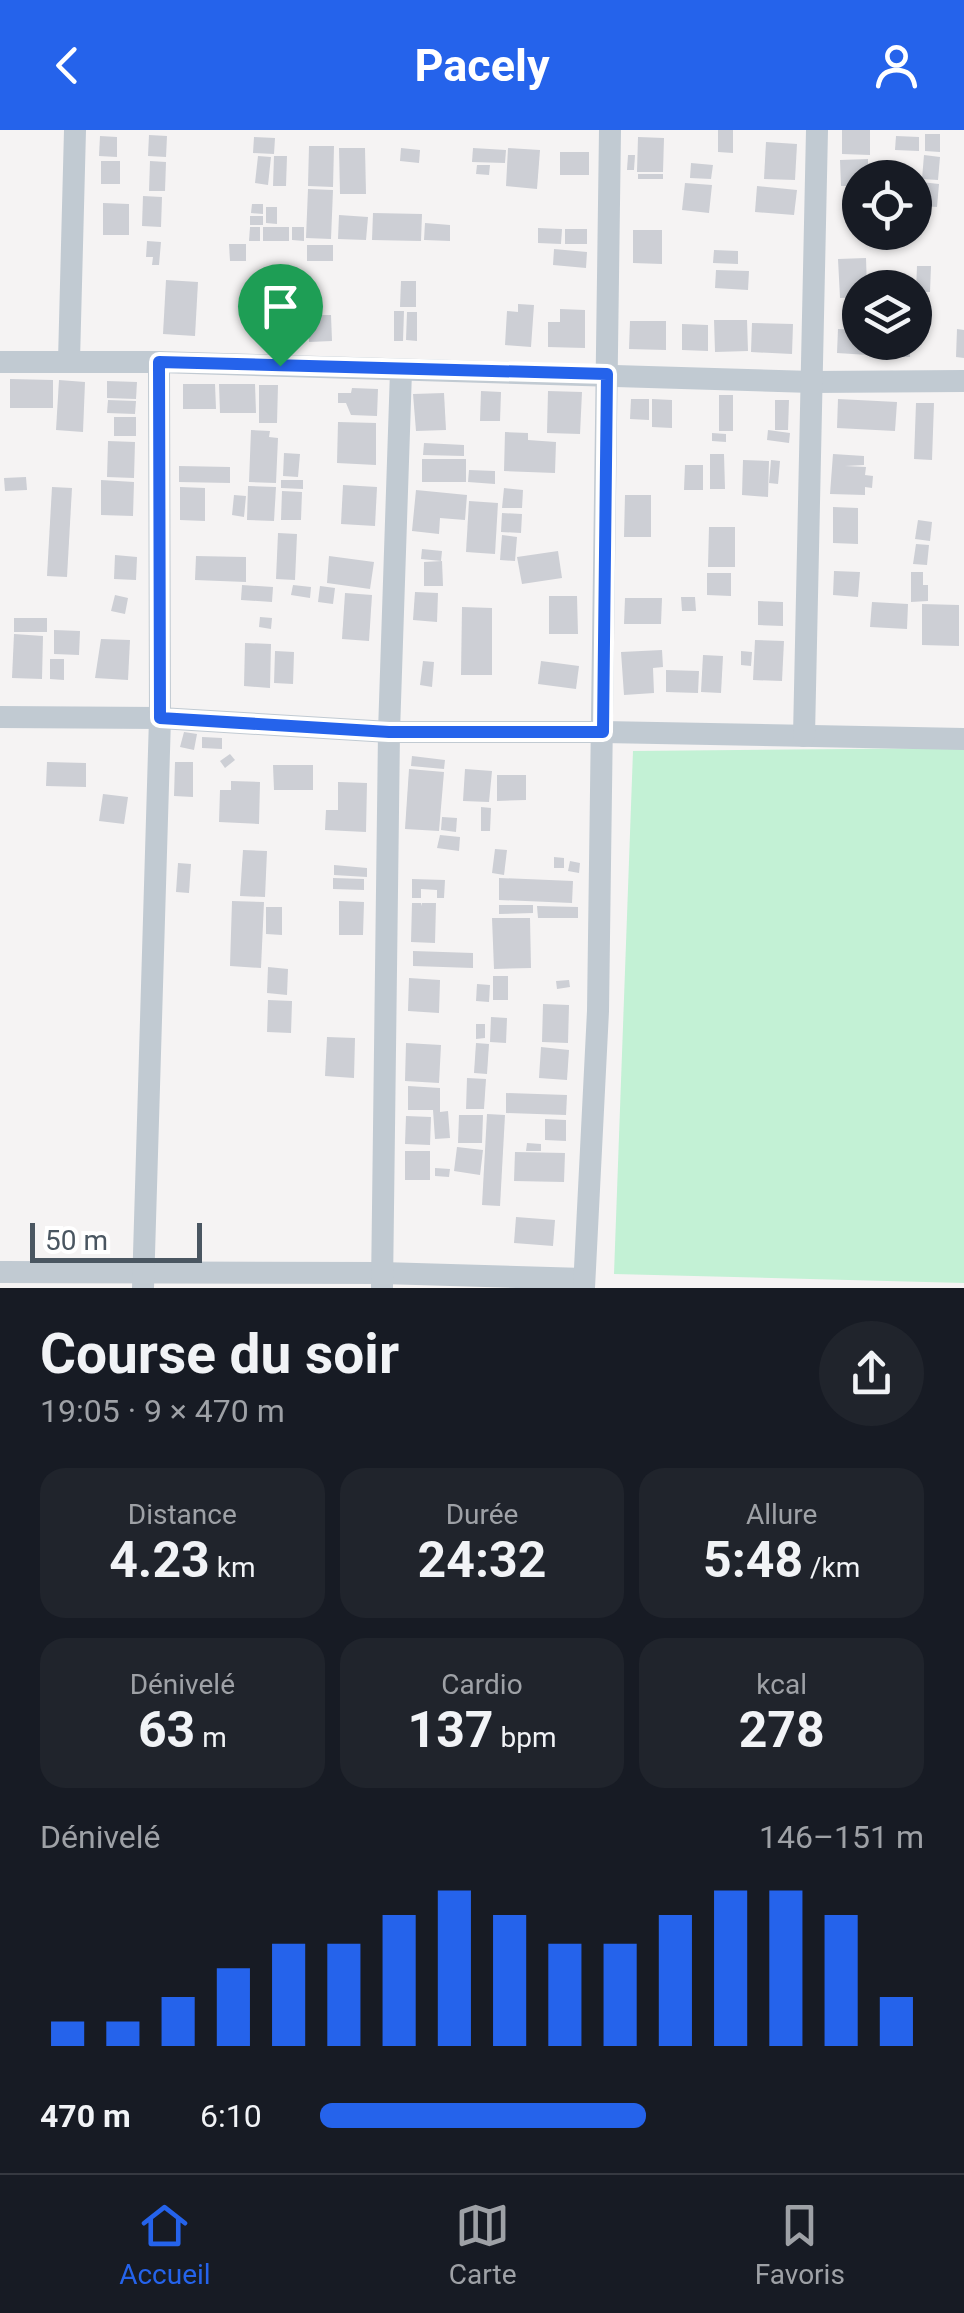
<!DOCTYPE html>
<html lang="fr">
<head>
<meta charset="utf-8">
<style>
  body { margin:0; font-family:Roboto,sans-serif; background:#20242c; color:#f1f3f6; height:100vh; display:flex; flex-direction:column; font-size:38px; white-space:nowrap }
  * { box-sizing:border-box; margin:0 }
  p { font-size:32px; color:#9ea1a6 }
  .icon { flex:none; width:55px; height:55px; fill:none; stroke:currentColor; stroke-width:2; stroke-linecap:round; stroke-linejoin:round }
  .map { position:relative; height:1158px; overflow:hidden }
  .panel { display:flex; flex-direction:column; background:#171b24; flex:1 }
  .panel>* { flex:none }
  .buttons { position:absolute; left:842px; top:30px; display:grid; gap:20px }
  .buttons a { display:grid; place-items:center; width:90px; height:90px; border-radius:50%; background:#171b24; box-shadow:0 2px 8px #0004; font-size:50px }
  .scale { position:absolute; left:30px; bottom:25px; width:172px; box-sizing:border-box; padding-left:10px; border:5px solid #4a5661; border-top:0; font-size:28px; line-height:35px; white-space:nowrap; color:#4a5661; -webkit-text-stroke:8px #fff; paint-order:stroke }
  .pin { position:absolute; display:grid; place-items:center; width:85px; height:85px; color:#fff; margin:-102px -42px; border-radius:50% 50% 50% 0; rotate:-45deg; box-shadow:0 0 10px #0007 }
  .pin .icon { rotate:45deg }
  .round { display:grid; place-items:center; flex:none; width:105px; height:105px; border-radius:52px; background:#20242c }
  .summary { display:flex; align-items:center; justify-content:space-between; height:170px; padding:0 40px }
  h1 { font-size:55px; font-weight:700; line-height:75px }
  .stats { display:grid; grid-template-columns:repeat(3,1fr); gap:15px; height:170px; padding:10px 40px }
  .stats div { display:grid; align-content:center; border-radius:25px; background:#20242c; text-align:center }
  .stats b { font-size:50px; font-weight:700 }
  .stats small { font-size:28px; font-weight:400 }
  .stats p { font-size:28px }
  .chart { height:280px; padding:20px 40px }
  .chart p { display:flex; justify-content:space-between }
  .chart svg { width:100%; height:180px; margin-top:10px; stroke:#2563eb; stroke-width:6 }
  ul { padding:0 40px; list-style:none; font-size:32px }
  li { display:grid; grid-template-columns:160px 120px 1fr; align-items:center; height:75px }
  li i { height:25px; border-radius:12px; background:#2563eb }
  header { display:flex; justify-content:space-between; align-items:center; height:130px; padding:0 40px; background:#2563eb; color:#fff; font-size:45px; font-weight:700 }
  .tab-bar { display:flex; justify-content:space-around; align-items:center; height:140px; border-top:2px solid #363941; background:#171b24; font-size:28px; color:#9ea1a6 }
  .tab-bar a { display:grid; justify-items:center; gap:5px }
  .tab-bar .active { color:#2563eb }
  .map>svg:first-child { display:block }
  .green { fill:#c3f1d5 }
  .building { fill:#cdcfd5 }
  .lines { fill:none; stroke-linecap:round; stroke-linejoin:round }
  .street { stroke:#c1cad2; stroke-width:22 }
  .route-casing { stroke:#fff; stroke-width:20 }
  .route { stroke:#2563eb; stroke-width:12 }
</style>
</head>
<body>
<header><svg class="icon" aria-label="back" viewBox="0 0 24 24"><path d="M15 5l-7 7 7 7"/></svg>Pacely<svg class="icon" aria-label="person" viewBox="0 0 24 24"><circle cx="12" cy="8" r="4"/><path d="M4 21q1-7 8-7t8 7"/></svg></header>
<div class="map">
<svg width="964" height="1158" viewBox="0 0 964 1158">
  <rect width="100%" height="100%" fill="#f5f3f3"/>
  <polygon class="green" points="964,618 964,1153 614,1144 633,621"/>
  <g class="building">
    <polygon points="718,0 733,0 733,23 718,22"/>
    <polygon points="842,0 870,0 870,25 842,24"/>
    <polygon points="925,4 940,4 940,22 925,21"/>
    <polygon points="149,5 167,6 166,27 148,26"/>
    <polygon points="100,6 117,7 117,27 99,26"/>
    <polygon points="896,6 919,7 919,21 895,20"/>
    <polygon points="254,7 275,8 274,24 253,23"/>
    <polygon points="638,7 664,8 663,42 637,42"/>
    <polygon points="766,12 797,14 795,50 764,49"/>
    <polygon points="309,16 334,16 333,57 308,56"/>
    <polygon points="339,18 365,18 366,64 340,64"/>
    <polygon points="401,18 420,20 419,33 400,31"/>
    <polygon points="473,18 506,20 505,33 472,32"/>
    <polygon points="508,18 540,20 537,59 506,56"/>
    <rect x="560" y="22" width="29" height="23"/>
    <polygon points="628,25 635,25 634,40 627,40"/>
    <polygon points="924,25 940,27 938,50 922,49"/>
    <polygon points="258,26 271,27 268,55 255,53"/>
    <polygon points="274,26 287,26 286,56 273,56"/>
    <polygon points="868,29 868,48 860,48 860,56 841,56 840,30"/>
    <rect x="101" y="31" width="19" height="23"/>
    <polygon points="150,31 166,32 165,61 149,61"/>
    <polygon points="691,33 713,35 711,49 690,48"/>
    <polygon points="477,35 490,35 489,45 476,44"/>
    <rect x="638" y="44" width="25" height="5"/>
    <polygon points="921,52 939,54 937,77 919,76"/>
    <polygon points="685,53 712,55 709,83 682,80"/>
    <polygon points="757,56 797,60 794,85 755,82"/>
    <polygon points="308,59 333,60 331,109 306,108"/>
    <polygon points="143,66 162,67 161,97 142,96"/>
    <polygon points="103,73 129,74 129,105 103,105"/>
    <polygon points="252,74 263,74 263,84 251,83"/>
    <polygon points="266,77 277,77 277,94 266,93"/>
    <polygon points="373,83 422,84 421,111 372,110"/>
    <polygon points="339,85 368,87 366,110 338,109"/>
    <rect x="250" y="86" width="13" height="9"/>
    <polygon points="425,93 450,95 450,111 424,110"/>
    <polygon points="250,97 260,97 260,111 249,111"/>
    <rect x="263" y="97" width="26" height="14"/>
    <polygon points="292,97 304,97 304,111 292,110"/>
    <polygon points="538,98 562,99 561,114 538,113"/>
    <rect x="565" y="99" width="22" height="15"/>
    <polygon points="633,100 662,100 662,134 633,133"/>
    <polygon points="147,111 161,112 159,135 152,135 153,127 146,127"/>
    <polygon points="229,114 246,114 246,131 230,131"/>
    <rect x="307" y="115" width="26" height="16"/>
    <polygon points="554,119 587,122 586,138 553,135"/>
    <polygon points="714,120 738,121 738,134 713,133"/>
    <polygon points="866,128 867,158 860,158 860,167 840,168 838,129"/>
    <polygon points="917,136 931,136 930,162 916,162"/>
    <polygon points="716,140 749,141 748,160 715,158"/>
    <polygon points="166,150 198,152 195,206 163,204"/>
    <polygon points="401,151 416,151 416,177 400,177"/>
    <polygon points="518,174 534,175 531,217 505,215 507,181 518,182"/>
    <polygon points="560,179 585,180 585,218 548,217 548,192 560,192"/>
    <polygon points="394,181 404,181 403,211 394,211"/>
    <polygon points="407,182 417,182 417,211 406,210"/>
    <polygon points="308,185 331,185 332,211 309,212"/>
    <polygon points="714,190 747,190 748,221 715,222"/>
    <polygon points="630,191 666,191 666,220 629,219"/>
    <polygon points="298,192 305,192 305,208 298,207"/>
    <polygon points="752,193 793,194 792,224 751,222"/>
    <polygon points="682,194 708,195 708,221 682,220"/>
    <polygon points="838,199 860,200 860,212 869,212 868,225 837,223"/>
    <polygon points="957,199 964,200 964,228 956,227"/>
    <rect x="871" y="212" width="39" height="15"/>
    <polygon points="10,249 53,250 53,278 10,278"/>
    <polygon points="59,250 85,252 83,302 56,300"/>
    <polygon points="107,251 137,252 136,269 107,268"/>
    <polygon points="183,254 215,254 216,279 183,279"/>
    <polygon points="219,254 255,254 256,283 220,283"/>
    <polygon points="259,255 278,255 277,293 259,293"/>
    <polygon points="352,258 378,259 377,286 351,285 346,273 338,273 338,263 351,263"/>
    <polygon points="481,261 501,262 500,291 480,291"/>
    <polygon points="548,261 582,262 580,304 547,303"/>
    <polygon points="444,263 446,300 416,301 413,264"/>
    <rect x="719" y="265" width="14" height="36"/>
    <polygon points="631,269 649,269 649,290 630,289"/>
    <polygon points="652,269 672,270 672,298 652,297"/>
    <polygon points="838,269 897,272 895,301 837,298"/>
    <polygon points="108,270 136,271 135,284 107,283"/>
    <polygon points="775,270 789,270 788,300 775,300"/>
    <polygon points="916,273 934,273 932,330 914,329"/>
    <rect x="114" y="287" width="22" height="19"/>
    <polygon points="338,292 376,293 376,335 337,333"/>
    <polygon points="251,300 270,301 269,307 278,308 276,353 249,352"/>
    <polygon points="768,300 790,303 789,313 767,310"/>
    <polygon points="505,302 528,303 528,310 556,312 555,343 504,341"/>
    <polygon points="712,303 726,304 726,312 712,311"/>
    <polygon points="108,311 135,312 134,348 107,347"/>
    <polygon points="424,313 464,315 464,326 423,325"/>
    <polygon points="284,323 300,324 298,347 283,346"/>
    <polygon points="710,324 724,324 725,359 710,359"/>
    <polygon points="833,324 864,326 864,335 845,336 866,337 865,345 873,346 872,358 865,357 865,365 830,364"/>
    <rect x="422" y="329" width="44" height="23"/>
    <polygon points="743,330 769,331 768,367 742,365"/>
    <polygon points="771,330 780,331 778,354 769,353"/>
    <polygon points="685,335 703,335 703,360 684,360"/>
    <polygon points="179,336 230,337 230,353 179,352"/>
    <polygon points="469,340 495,341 495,354 468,352"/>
    <polygon points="26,347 27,360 5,361 4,348"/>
    <polygon points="101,350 134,352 133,386 101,385"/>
    <polygon points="281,350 303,350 303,359 281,358"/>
    <polygon points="343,355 377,357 375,396 341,394"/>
    <polygon points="248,356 276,357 274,391 247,390"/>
    <polygon points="52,357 72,358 67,447 47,446"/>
    <polygon points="180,357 205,358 205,391 180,390"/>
    <polygon points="504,358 523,360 522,378 502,378"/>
    <polygon points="416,360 467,365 465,390 440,388 439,404 412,401"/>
    <polygon points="282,361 302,362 301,390 281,390"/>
    <polygon points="234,365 246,366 244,387 232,385"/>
    <polygon points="625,365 651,365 651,407 624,407"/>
    <polygon points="469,371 498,373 495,424 466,422"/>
    <polygon points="833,377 858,378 858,414 833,413"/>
    <polygon points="502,383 522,384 521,403 501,402"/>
    <polygon points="918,390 932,392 930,411 915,409"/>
    <polygon points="709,397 735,397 735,437 708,437"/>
    <polygon points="278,403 297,404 295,450 276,449"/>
    <polygon points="502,405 517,407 515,431 500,430"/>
    <polygon points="916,414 929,415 927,435 913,434"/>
    <polygon points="422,419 442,421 441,431 421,429"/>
    <polygon points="558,421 562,448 522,454 517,427"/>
    <polygon points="115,425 137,427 136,450 114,449"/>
    <polygon points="196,426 246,427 246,452 195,450"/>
    <polygon points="329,426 374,432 370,459 327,453"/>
    <polygon points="442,431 443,456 424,456 424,432"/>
    <polygon points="834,441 860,442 858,467 833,465"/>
    <polygon points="911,442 923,442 923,455 928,455 928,471 911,472"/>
    <polygon points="707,443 731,443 731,466 707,465"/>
    <polygon points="242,455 273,457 272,472 241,470"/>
    <polygon points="293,455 311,457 310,468 291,465"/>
    <polygon points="320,456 335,458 333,474 318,472"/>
    <polygon points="415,462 438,463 437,492 413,490"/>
    <polygon points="345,463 372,465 369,511 342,509"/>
    <polygon points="115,465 128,468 125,484 111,481"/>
    <polygon points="549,466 577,466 578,504 549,504"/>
    <polygon points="681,467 695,467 696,481 682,481"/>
    <polygon points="625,468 662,468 661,494 624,494"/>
    <polygon points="758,471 783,472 783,496 758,495"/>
    <polygon points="872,472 908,474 907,499 870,497"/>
    <polygon points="922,474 959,475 959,516 922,515"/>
    <polygon points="462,477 492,478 492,545 461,545"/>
    <polygon points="260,487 272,488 271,499 259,497"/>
    <rect x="14" y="488" width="33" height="14"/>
    <polygon points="54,500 80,501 79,525 54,524"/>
    <polygon points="14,504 43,506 42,549 12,548"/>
    <polygon points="101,509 130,510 128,550 95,548"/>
    <polygon points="755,510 784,511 782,551 753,550"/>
    <polygon points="245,513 271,514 270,558 244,556"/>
    <polygon points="662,520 663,537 653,538 654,563 624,565 621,522"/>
    <polygon points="275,521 294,522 293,554 274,553"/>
    <polygon points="741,521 752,522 751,536 741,535"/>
    <polygon points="703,525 723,526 721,563 701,562"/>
    <polygon points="50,529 64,529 64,550 50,549"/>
    <polygon points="423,531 434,532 432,557 420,555"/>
    <polygon points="541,531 579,536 576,559 538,554"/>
    <polygon points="666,540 699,541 698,563 666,562"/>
    <polygon points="184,602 197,604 194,620 180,617"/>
    <polygon points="202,607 222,608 222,619 202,618"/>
    <polygon points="230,624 235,630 225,638 220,631"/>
    <polygon points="412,626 445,630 444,639 411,636"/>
    <polygon points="47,632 86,633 86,657 46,656"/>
    <polygon points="175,632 193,632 193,667 174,666"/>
    <polygon points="273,635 313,635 313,660 274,660"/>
    <polygon points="409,639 444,642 439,701 405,699"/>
    <polygon points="465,639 492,641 489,672 463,671"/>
    <polygon points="497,645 526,645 526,670 497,671"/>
    <polygon points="231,651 260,652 259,694 219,692 220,660 231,660"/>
    <polygon points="338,652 367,653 366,702 325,700 326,680 338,680"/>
    <polygon points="103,664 128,667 124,694 99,691"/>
    <polygon points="481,677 491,678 490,701 481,701"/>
    <polygon points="442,687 457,688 456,702 441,700"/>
    <polygon points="440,705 460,707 459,721 437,718"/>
    <polygon points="495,719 507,720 504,745 492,743"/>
    <polygon points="243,720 267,721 265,767 240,766"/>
    <polygon points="554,727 564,728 564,738 554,738"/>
    <polygon points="570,731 580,733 579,743 568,741"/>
    <polygon points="178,733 191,734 189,763 176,762"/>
    <polygon points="334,735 367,738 367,747 334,745"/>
    <polygon points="333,748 364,749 364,760 333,759"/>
    <polygon points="499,748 573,751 572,773 499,770"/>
    <polygon points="412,749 445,750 444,768 437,768 437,760 421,759 421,768 412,768"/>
    <polygon points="232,771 264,772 261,838 230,836"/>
    <polygon points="339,771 364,772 363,805 339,805"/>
    <polygon points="412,773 421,773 422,776 422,773 436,773 435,813 411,812"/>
    <polygon points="499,775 533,775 533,783 499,784"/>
    <polygon points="537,776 578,777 578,788 538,788"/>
    <polygon points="266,777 282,777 282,805 266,804"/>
    <polygon points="492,788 530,788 531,838 494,839"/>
    <polygon points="413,821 473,823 473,838 413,836"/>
    <polygon points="268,837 288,839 287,865 267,863"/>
    <rect x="493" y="846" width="15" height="24"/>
    <polygon points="409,848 440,850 439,883 408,881"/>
    <polygon points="569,850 570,857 557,859 556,851"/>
    <polygon points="477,854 490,855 489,872 476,871"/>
    <polygon points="268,870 292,871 291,903 267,902"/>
    <polygon points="543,874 569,875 568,913 542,912"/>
    <polygon points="491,887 507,888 506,913 490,912"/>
    <polygon points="476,894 485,894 485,908 476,909"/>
    <polygon points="327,907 355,908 354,948 325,946"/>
    <polygon points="406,913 441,915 439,953 405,951"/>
    <polygon points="476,913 489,914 487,944 474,943"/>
    <polygon points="541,917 569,920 567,950 539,948"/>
    <polygon points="467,948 486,949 484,979 466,979"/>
    <polygon points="408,956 440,958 440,982 448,981 450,1008 435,1009 433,980 408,980"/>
    <polygon points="506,963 567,965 566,985 506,983"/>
    <polygon points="487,984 505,985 500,1076 482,1075"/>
    <polygon points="459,985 483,985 482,1013 458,1013"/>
    <polygon points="406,986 431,987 430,1015 405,1014"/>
    <polygon points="545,989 566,990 566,1011 545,1010"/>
    <polygon points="527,1013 541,1014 541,1021 526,1021"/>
    <polygon points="457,1017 483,1020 480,1045 454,1041"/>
    <rect x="405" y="1021" width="25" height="29"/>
    <polygon points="515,1022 565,1023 564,1052 514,1051"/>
    <polygon points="435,1038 450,1039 449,1047 435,1046"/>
    <polygon points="516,1087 555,1090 553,1116 514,1113"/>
  </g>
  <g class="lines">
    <g class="street">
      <polyline points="69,231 75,0"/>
      <polyline points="0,232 159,232 812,252 964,251"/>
      <polyline points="0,587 160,588 389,602 603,602 964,609"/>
      <polyline points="804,606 817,0"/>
      <polyline points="0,1142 382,1143 584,1149"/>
      <polyline points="143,1158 160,588 159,232"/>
      <polyline points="382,1158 389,602 401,241"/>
      <polyline points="584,1158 598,881 610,0"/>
    </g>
  </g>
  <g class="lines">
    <g class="route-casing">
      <polygon id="route" points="159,232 607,244 603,602 389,602 160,588"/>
    </g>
    <use href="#route" class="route"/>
  </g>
</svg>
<div class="buttons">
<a><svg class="icon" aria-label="locate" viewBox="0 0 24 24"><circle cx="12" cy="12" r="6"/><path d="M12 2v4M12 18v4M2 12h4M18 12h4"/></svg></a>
<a><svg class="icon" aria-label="layers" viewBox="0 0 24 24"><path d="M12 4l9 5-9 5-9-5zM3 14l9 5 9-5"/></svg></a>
</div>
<div class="scale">50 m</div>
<div class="pin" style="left:280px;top:236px;background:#1e9e55"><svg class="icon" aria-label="arrive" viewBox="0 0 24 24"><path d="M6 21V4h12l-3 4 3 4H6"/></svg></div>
</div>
<section class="panel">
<div class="summary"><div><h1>Course du soir</h1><p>19:05 · 9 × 470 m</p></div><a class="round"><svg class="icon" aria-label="share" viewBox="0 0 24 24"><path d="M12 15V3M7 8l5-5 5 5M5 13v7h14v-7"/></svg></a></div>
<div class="stats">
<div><p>Distance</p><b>4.23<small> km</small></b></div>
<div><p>Durée</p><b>24:32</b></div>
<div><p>Allure</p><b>5:48<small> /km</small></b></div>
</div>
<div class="stats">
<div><p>Dénivelé</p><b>63<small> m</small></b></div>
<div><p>Cardio</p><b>137<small> bpm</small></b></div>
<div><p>kcal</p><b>278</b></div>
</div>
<div class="chart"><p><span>Dénivelé</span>146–151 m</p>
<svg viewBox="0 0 160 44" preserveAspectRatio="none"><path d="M5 44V38M15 44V38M25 44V32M35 44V25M45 44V19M55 44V19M65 44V12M75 44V6M85 44V12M95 44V19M105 44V19M115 44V12M125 44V6M135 44V6M145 44V12M155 44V32"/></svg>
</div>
<ul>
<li><b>470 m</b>6:10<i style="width:54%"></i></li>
</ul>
</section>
<nav class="tab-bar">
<a class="active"><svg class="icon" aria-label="home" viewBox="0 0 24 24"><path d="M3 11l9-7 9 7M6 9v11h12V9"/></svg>Accueil</a>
<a><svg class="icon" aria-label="map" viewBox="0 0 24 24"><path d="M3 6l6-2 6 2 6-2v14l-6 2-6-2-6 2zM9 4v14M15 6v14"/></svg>Carte</a>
<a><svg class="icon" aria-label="saved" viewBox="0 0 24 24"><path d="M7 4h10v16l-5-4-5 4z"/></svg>Favoris</a>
</nav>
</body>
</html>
